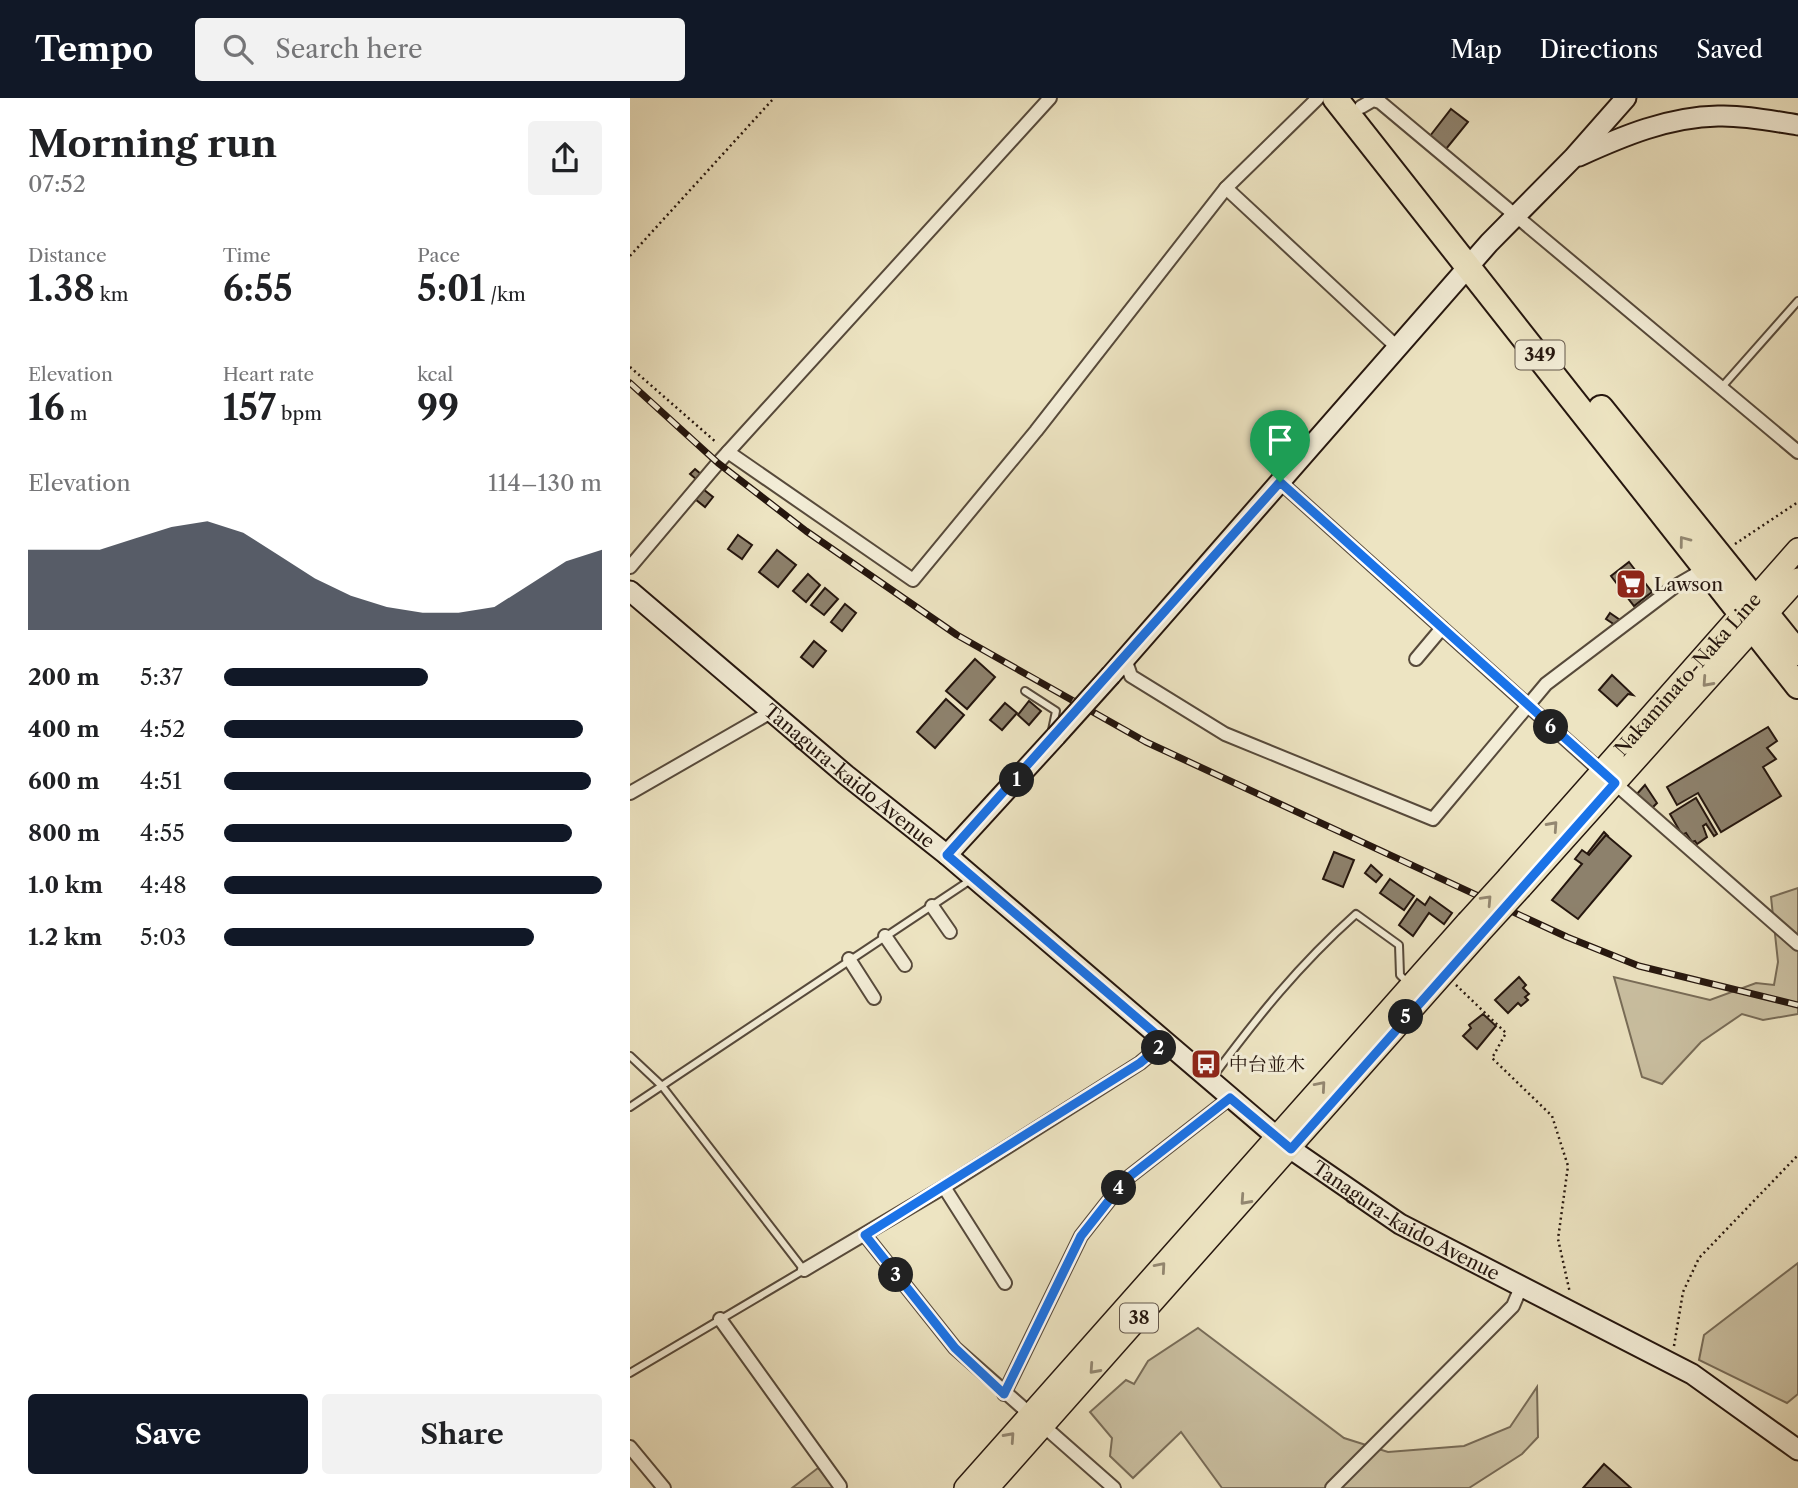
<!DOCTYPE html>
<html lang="en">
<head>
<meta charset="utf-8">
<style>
  body { margin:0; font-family:"Libre Caslon Text","Noto Serif JP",serif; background:#f2f2f2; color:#202124; height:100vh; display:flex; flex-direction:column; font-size:26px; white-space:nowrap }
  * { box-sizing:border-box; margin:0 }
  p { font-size:23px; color:#757577 }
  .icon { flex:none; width:38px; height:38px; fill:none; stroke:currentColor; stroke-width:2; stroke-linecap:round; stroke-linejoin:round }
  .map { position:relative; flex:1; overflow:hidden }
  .details { display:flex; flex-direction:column; background:#fff; width:630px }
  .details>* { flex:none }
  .pin { position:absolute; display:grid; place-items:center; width:60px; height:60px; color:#fff; margin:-72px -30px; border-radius:50% 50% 50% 0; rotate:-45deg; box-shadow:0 0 7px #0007 }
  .pin .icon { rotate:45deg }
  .km { position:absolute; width:35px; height:35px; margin:-18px; border-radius:50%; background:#222; color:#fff; font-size:19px; line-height:35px; text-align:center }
  .round { display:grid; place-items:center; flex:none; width:74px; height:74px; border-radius:7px; background:#f2f2f2 }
  .headline { display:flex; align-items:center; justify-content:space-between; height:119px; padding:0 28px }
  h1 { font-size:38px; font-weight:700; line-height:52px }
  .metrics { display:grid; grid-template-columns:repeat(3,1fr); gap:10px; height:119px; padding:7px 28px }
  .metrics div { display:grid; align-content:center }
  .metrics b { font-size:35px; font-weight:700 }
  .metrics small { font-size:19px; font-weight:400 }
  .metrics p { font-size:19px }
  .chart { height:196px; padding:14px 28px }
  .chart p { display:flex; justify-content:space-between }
  .chart svg { width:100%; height:126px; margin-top:7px; fill:#111827; opacity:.7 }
  .button { display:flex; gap:14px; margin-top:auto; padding:14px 28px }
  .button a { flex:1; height:80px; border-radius:7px; background:#111827; color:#fff; font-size:28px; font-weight:700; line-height:80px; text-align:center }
  .button a+a { background:#f2f2f2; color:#202124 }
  ul { padding:0 28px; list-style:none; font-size:23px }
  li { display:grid; grid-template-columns:112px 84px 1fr; align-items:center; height:52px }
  li i { height:18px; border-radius:9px; background:#111827 }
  header { display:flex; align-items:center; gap:42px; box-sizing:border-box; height:98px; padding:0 35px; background:#111827; color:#fff }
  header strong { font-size:33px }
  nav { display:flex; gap:38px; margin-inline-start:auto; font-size:24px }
  .search { width:490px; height:63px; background:#f2f2f2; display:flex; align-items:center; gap:18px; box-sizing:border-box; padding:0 24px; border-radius:7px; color:#757577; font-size:26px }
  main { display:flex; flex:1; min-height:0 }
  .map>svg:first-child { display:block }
  .green { fill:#cbc1a3; stroke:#786c58; stroke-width:2 }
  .building { fill:#8d816c; stroke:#25160e; stroke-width:2 }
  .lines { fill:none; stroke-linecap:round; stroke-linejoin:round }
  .lane-casing { stroke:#574a3b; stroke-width:10 }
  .street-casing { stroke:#574a3b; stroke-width:16 }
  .secondary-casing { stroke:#25160e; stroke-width:23 }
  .primary-casing { stroke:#25160e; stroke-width:24 }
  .highway-casing { stroke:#25160e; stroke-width:28 }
  .path { stroke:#25160e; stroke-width:2.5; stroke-dasharray:2 3.5; stroke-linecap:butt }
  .lane { stroke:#f3edd7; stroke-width:6 }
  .street { stroke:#f3edd7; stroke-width:12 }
  .secondary { stroke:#f3edd7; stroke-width:19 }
  .primary { stroke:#ede4c2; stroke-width:21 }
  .highway { stroke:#ede4c2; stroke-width:24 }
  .rail-casing { stroke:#25160e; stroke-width:7 }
  .rail { stroke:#f3edd7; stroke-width:4.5; stroke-dasharray:13; stroke-linecap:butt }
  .secondary-bridge-casing { stroke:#25160e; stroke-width:23; stroke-linecap:butt }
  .primary-bridge-casing { stroke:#25160e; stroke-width:24; stroke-linecap:butt }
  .secondary-bridge { stroke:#f3edd7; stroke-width:19 }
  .primary-bridge { stroke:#ede4c2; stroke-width:21 }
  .oneway { stroke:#938771 }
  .route-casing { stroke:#fff; stroke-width:14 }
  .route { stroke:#1a73e8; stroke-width:9 }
  .labels { text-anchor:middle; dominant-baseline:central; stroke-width:6; stroke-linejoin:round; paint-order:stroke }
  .shield { fill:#f3edd7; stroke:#63564a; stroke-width:2 }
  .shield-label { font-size:18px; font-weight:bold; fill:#25160e }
  .poi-label { font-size:19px; fill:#25160e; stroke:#f3edd7; text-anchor:start }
  .street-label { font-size:19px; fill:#25160e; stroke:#f3edd7 }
</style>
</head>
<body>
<header>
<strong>Tempo</strong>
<div class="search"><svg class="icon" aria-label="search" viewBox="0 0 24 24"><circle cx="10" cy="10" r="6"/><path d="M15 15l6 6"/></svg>Search here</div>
<nav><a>Map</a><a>Directions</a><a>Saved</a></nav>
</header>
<main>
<section class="details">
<div class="headline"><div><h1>Morning run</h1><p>07:52</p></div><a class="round"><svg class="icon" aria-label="share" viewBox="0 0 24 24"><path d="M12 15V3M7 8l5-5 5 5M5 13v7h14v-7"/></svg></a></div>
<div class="metrics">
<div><p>Distance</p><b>1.38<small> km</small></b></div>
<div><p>Time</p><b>6:55</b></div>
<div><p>Pace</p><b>5:01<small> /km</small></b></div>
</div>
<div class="metrics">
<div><p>Elevation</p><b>16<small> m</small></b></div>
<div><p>Heart rate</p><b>157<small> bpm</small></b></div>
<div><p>kcal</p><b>99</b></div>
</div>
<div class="chart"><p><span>Elevation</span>114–130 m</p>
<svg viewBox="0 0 160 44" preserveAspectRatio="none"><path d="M0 44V16L10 16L20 16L30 12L40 8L50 6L60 10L70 18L80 26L90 32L100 36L110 38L120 38L130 36L140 28L150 20L160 16V44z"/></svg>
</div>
<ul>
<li><b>200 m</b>5:37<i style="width:54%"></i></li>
<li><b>400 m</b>4:52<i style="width:95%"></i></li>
<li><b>600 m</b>4:51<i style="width:97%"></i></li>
<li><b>800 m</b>4:55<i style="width:92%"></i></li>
<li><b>1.0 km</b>4:48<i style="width:100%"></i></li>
<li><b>1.2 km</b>5:03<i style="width:82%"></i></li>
</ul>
<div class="button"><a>Save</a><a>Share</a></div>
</section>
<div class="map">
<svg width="1168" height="1390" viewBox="0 0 1168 1390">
  <rect width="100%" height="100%" fill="#ede4c2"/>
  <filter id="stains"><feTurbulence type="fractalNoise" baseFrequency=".00286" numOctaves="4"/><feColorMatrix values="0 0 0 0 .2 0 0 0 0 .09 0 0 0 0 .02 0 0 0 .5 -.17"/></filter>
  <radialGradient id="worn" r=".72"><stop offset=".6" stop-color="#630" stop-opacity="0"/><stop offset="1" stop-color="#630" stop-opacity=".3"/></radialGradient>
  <g class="green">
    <polygon points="1168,790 1168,916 1133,922 1112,916 1071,944 1032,986 1012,979 984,879 1080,902 1126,885 1144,887 1148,864 1141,799"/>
    <polygon points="1168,1165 1168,1296 1157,1305 1069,1262 1074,1237"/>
    <polygon points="568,1230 714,1340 758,1354 834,1348 880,1329 907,1289 908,1339 892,1356 839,1390 592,1390 551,1334 503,1380 480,1358 482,1340 460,1314 496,1282 504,1286 518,1263"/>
    <polygon points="188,1370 207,1390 162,1390"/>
  </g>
  <g class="building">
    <polygon points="821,11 838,24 816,51 800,38"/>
    <polygon points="65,371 72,377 67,382 60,376"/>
    <polygon points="73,391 83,399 75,409 65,401"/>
    <polygon points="108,437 122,447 112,461 98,451"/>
    <polygon points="147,452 166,467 148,489 129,474"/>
    <polygon points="999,464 1022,494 1004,508 981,478"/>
    <polygon points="178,476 190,487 176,504 163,493"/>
    <polygon points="195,490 208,501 194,517 181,507"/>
    <polygon points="215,506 226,515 212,533 201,524"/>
    <polygon points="980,515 990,522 985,527 976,521"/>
    <polygon points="184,543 196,553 183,569 171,559"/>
    <polygon points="345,561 365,579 337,611 316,593"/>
    <polygon points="982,577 1003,597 998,596 987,608 969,592"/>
    <polygon points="316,601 334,617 305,650 287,634"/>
    <polygon points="399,603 411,613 399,627 388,617"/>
    <polygon points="375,605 387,615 372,632 360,622"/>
    <polygon points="1138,629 1147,643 1137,650 1146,661 1133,669 1151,698 1091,734 1068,695 1047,707 1037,689"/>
    <polygon points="1015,687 1027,705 1021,711 1006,697"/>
    <polygon points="1066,700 1087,736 1084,738 1076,726 1073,728 1077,739 1067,746 1065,743 1062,744 1056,735 1052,737 1040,716"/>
    <polygon points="974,734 978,738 959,757 957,756"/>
    <polygon points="976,737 1001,758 948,821 922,802 952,766 945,761 952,752 959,757"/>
    <polygon points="704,754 724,762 713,789 693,781"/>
    <polygon points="741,767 752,777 746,784 735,775"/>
    <polygon points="760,781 784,798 774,812 750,795"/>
    <polygon points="800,799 822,815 814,826 799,815 783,838 769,827 787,801 795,807"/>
    <polygon points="889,879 896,887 893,890 899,896 895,899 898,902 891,908 888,905 878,915 865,902"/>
    <polygon points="853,916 866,928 847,951 833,938 841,930 839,927"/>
    <polygon points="974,1366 1001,1390 953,1390"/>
  </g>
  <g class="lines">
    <g class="lane-casing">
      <g id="lane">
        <polyline points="1091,290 1168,203"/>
        <polyline points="395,593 426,613 422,632"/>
        <polyline points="0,958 32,988 174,1172 0,1275"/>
        <path d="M582,980C628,918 668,868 726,816L769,847L770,877L779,886"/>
        <polyline points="0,1009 342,781"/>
      </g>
    </g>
    <g class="street-casing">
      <g id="street">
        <polyline points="731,9 743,2 750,4 1168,354"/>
        <polyline points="596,90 768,250"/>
        <polyline points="98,354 283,482 406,333 596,90 688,0"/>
        <polyline points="650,384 972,674 1168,846"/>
        <polyline points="0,469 88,365 420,0"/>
        <polyline points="495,561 501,578 595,636 803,721 916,586 1044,489 1075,471"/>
        <polyline points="786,561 812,530"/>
        <polyline points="0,695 141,614"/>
        <polyline points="302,808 320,834"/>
        <polyline points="255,838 275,867"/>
        <polyline points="219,861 244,900"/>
        <polyline points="314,1089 375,1185"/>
        <polyline points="235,1137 325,1250 484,1390"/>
        <polyline points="174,1172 314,1089 510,965 535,944"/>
        <polyline points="90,1221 210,1388"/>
        <polyline points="374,1296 451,1138 495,1082 600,1000"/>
        <polyline points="0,1349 34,1390"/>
        <polyline points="702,1390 883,1208 891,1189"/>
      </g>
    </g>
    <g class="secondary-casing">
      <g id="secondary">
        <path d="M949,58C993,38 1038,19 1088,18C1114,17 1142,23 1168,27"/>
        <path id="s1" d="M0,493L216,677L317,757L661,1051L770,1126L1062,1276L1168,1352"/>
        <polyline points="481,577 859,145 943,60 996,0"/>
        <polyline points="317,757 426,638"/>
      </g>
    </g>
    <g class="primary-casing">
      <g id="primary">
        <path id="s2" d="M878,779L1168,451"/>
        <polyline points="891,790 1168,481"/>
        <polyline points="335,1390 837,824"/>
        <polyline points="358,1390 849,836"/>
      </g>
    </g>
    <g class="highway-casing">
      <g id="highway">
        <polyline points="705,0 1168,588"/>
        <polyline points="971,310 1168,555"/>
      </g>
    </g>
    <g class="path">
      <polyline points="0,158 144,0"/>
      <polyline points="0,269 87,345"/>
      <polyline points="1105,446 1168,404"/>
      <polyline points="826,887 876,935 862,960 922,1018 938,1068 928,1141 940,1195"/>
      <polyline points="1044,1248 1053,1194 1069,1160 1168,1057"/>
    </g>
    <use href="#lane" class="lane"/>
    <use href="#street" class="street"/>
    <use href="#secondary" class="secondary"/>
    <use href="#primary" class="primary"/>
    <use href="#highway" class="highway"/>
    <g class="rail-casing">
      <polyline id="rail" points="0,285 88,365 176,433 327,537 516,644 937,839 1009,868 1168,907"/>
    </g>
    <use href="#rail" class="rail"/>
    <g class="secondary-bridge-casing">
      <polyline id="secondary-bridge" points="426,638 481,577"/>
    </g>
    <g class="primary-bridge-casing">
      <g id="primary-bridge">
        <polyline points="837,824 878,779"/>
        <polyline points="849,836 891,790"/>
      </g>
    </g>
    <use href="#secondary-bridge" class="secondary-bridge"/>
    <use href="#primary-bridge" class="primary-bridge"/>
  </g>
  <defs><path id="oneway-chevron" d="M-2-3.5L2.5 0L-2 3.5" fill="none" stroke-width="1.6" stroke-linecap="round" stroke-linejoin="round" transform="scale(1.75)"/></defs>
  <g class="oneway">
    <use href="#oneway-chevron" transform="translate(1054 443) rotate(-127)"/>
    <use href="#oneway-chevron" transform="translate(1077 584) rotate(132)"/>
    <use href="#oneway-chevron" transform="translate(923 728) rotate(-48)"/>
    <use href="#oneway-chevron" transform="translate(857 802) rotate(-47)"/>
    <use href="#oneway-chevron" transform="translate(691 988) rotate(-49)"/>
    <use href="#oneway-chevron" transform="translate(615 1102) rotate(132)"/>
    <use href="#oneway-chevron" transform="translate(531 1169) rotate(-49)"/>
    <use href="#oneway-chevron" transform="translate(464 1271) rotate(132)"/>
    <use href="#oneway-chevron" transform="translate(380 1339) rotate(-48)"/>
  </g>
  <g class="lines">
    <g class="route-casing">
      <polygon id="route" points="650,384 985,685 661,1051 600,1000 495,1082 451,1138 374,1296 325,1250 235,1137 510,965 535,944 317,757"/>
    </g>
    <use href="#route" class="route"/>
  </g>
  <defs>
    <g id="supermarket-square" transform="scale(1.575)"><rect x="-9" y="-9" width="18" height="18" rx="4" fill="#8f2418" stroke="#f3edd7"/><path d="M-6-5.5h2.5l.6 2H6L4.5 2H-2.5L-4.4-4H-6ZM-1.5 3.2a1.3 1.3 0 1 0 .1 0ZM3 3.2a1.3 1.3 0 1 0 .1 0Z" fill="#fff"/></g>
    <g id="bus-square" transform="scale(1.575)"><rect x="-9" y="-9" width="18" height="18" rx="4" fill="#8f2418" stroke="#f3edd7"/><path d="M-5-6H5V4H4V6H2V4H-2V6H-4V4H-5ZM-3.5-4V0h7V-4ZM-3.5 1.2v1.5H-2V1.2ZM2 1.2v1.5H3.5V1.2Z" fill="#fff"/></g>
  </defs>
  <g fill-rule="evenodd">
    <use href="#supermarket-square" x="1001" y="486"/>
    <use href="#bus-square" x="576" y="966"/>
  </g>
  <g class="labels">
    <g class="shield">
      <rect x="885.5" y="242.5" width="49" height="29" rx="5"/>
      <rect x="490" y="1205.5" width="38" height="29" rx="5"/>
    </g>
    <g class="shield-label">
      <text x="910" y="257">349</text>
      <text x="509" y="1220">38</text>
    </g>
    <g class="poi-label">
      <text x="1024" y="486">Lawson</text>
      <text x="599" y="966">中台並木</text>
    </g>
    <g class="street-label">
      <text stroke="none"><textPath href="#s2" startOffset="271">Nakaminato-Naka Line</textPath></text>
      <text stroke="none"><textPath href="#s1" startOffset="287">Tanagura-kaido Avenue</textPath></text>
      <text stroke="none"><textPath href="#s1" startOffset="1001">Tanagura-kaido Avenue</textPath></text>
    </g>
  </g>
  <rect width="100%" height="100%" filter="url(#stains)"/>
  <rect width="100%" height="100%" fill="url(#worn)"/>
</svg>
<div class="pin" style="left:650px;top:384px;background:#1e9e55"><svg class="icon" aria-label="arrive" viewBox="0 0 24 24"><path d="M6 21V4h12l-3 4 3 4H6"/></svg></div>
<b class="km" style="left:387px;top:682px">1</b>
<b class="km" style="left:529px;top:950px">2</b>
<b class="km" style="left:266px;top:1177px">3</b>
<b class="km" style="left:489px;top:1090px">4</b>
<b class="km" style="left:776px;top:919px">5</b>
<b class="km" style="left:921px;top:629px">6</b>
</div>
</main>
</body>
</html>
